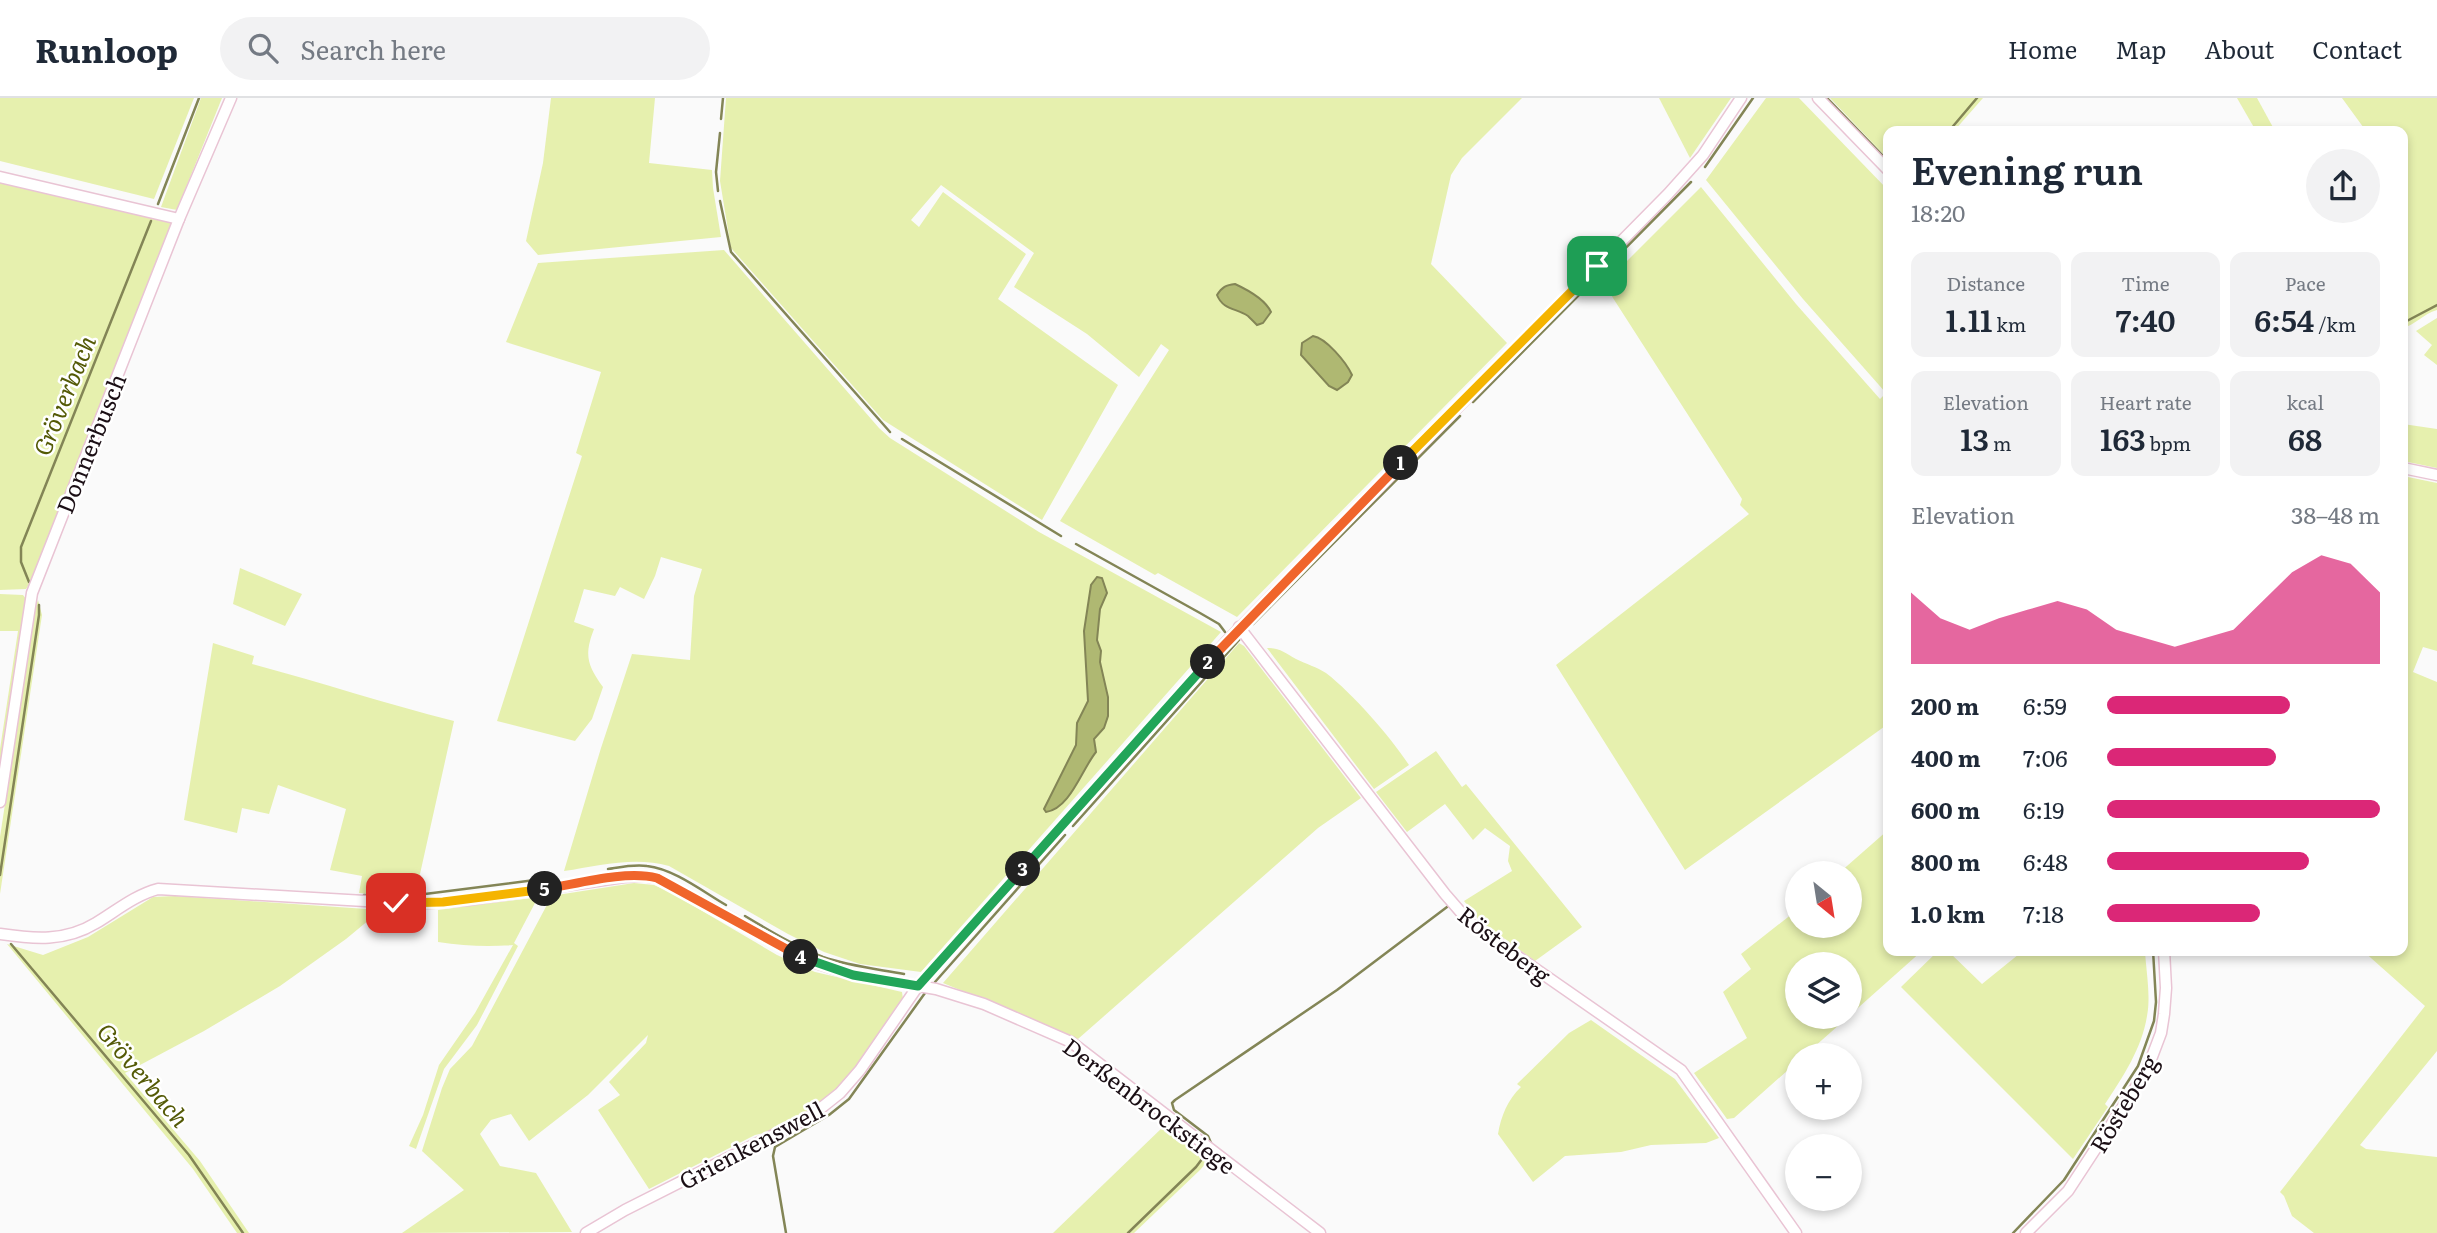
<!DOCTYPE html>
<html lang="en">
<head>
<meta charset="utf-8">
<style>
  body { margin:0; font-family:Literata,serif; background:#f2f2f3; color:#1f2937; height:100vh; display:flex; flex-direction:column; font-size:26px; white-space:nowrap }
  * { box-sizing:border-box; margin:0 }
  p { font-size:23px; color:#747a83 }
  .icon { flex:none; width:38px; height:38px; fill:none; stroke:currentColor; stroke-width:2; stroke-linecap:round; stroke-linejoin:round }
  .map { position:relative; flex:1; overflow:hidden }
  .panel { position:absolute; left:1883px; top:28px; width:525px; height:830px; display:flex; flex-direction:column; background:#fff; border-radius:14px; box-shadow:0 4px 10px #0003 }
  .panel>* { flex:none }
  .needle { width:46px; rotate:150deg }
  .controls { position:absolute; left:1785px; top:763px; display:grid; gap:14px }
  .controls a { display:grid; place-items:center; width:77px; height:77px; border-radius:50%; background:#fff; box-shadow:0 4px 10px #0003; font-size:35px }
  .pin { position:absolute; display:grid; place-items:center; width:60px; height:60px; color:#fff; margin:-30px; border-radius:14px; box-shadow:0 4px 10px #0006 }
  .km { position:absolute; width:35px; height:35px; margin:-18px; border-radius:50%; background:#222; color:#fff; font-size:19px; line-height:35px; text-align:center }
  .round { display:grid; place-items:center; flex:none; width:74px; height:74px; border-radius:37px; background:#f2f2f3 }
  .overview { display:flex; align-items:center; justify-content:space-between; height:119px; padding:0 28px }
  h1 { font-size:38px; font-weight:600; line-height:52px }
  .stats { display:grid; grid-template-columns:repeat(3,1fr); gap:10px; height:119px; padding:7px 28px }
  .stats div { display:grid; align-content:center; border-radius:14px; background:#f2f2f3; text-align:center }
  .stats b { font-size:30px; font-weight:600 }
  .stats small { font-size:19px; font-weight:400 }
  .stats p { font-size:19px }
  .chart { height:196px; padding:14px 28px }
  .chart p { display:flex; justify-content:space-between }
  .chart svg { width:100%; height:126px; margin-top:7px; fill:#db2777; opacity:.7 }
  ul { padding:0 28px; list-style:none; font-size:23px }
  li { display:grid; grid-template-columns:112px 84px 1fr; align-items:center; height:52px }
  li i { height:18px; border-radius:9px; background:#db2777 }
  header { display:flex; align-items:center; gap:42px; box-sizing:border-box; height:98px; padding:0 35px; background:#fff; border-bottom:2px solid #e0e1e3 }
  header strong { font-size:33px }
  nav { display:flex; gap:38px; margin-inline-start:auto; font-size:24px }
  .search { width:490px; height:63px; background:#f2f2f3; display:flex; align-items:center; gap:18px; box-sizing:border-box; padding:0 24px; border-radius:38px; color:#747a83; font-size:26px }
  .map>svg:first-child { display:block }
  .green { fill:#e6f0ae }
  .water { fill:#afb872; stroke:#838556; stroke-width:2 }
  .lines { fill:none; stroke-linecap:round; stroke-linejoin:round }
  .stream { stroke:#838556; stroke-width:2.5 }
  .minor-casing { stroke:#e9c4d4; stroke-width:13 }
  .minor { stroke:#fff; stroke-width:10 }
  .split-1-casing { stroke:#fff; stroke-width:14 }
  .split-2-casing { stroke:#fff; stroke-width:14 }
  .split-3-casing { stroke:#fff; stroke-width:14 }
  .split-4-casing { stroke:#fff; stroke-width:14 }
  .split-5-casing { stroke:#fff; stroke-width:14 }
  .split-6-casing { stroke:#fff; stroke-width:14 }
  .split-1 { stroke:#f5b400; stroke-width:9 }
  .split-2 { stroke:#f0652b; stroke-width:9 }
  .split-3 { stroke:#22a559; stroke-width:9 }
  .split-4 { stroke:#22a559; stroke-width:9 }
  .split-5 { stroke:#f0652b; stroke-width:9 }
  .split-6 { stroke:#f5b400; stroke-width:9 }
  .labels { text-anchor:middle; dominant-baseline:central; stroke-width:5; stroke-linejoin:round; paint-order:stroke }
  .street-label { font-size:23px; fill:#1b0f15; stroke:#fff }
  .water-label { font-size:24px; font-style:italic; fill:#545a06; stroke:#fff }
</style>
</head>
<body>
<header>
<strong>Runloop</strong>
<div class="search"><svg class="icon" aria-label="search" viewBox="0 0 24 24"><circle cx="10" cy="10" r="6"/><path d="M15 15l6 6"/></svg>Search here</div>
<nav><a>Home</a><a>Map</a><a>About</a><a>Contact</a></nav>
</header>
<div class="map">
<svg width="2437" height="1135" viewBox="0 0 2437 1135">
  <rect width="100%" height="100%" fill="#fafafa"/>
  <g class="green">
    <polygon points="0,0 194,0 154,101 0,63"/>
    <polygon points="201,0 222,0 177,112 161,109"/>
    <polygon points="551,0 655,0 649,65 712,72 713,90 721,139 538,157 526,143 543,65"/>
    <polygon points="726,0 1522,0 1462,60 1451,77 1431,166 1507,245 1237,519 1158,475 1155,477 1060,423 1169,252 1161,246 1139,279 1087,236 1014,189 1034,155 941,87 911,122 919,129 943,94 1026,156 998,201 1118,287 1042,422 883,322 731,150 720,83"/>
    <polygon points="1659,0 1731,0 1690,60"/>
    <polygon points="1766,0 1799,0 1888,92 1888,626 1685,772 1556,567 1749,416 1740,407 1742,401 1604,186 1701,89 1796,206 1880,301 1886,295 1803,201 1706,82"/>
    <polygon points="1830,0 1983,0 1954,33 1888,33 1888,61"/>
    <polygon points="2237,0 2257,0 2275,33 2256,33"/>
    <path d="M2342,0H2437V212C2423,216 2415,227 2403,230V33H2366Z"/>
    <polygon points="0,81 173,124 32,482 26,491 0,492"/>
    <path d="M724,152L879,330L890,340L1039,434L1221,534L921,874L860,866L824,854L788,836L669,768C634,758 599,768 564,773L601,650L632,556L690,562L694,498L702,471L661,459L655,478L644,501L620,489L615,498L584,491L574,524L594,531C584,557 587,567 603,589L592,621L575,643L497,623L582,358L576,355L601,274L506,244L538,165Z"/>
    <polygon points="2437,220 2437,267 2424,257 2432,247 2416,233"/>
    <polygon points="2403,326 2437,331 2437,370 2403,363"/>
    <polygon points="2403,378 2437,385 2437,553 2423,549 2413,574 2437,584 2437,953 2360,1047 2366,1051 2437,1059 2437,1135 2314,1135 2292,1118 2284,1098 2280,1094 2425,908 2362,852 2403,852"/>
    <polygon points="240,470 302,496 285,528 233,506"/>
    <polygon points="0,496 23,497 26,501 0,686 0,651 18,533 0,533"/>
    <polygon points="38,502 42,517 0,796 0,739 34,515"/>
    <path d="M213,545L254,558L252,566C320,584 386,606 454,623L416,794H411L404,799L359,795L362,778L330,772L346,711L278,687L269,716L242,710L237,735L184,722Z"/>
    <polygon points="1239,545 1244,548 1361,700 1318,730 1078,941 943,885"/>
    <path d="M1267,550C1280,550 1285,555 1296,561C1306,566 1317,569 1326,575C1353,596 1390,638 1409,667L1374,691Z"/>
    <polygon points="1436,653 1462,689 1466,686 1582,829 1535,863 1479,822 1464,803 1512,773 1508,763 1510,748 1485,730 1473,742 1445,706 1407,734 1376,694"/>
    <polygon points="1888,732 1888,852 1923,852 1850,917 1850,866 1797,866 1797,919 1848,919 1805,957 1797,957 1797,964 1734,1020 1727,1021 1694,975 1747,940 1723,894 1751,871 1741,856 1797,812 1797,828 1850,828 1850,775 1839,775"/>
    <path d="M634,785L654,787L670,794L777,857L815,874L902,894L903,901C862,960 832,1020 755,1037L649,1091L598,1012L620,997L609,984L646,945L648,937L588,997L529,1043L511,1016L491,1022L480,1036L500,1068L536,1075L572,1134L402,1135L464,1092L422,1053L442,990L450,971L472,948L549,803L557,797Z"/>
    <polygon points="175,798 381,812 346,841 280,888 204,933 125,975 200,1063 249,1135 237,1135 193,1071 7,846 43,857 88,839 153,799"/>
    <path d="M532,800L535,805L514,845L518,848L477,927L444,971L416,1051L409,1048L423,1017L439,967L475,915L513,847C488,849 464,848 438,844V812Z"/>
    <path d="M1939,852H1947L1982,886L2024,852H2145C2146,873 2151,897 2147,918C2142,950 2123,979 2105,1006L2108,1009L2073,1061L1901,889Z"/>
    <path d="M1591,922L1675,981L1719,1040L1706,1045L1651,1047L1621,1054L1565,1058L1533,1084L1498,1036C1501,1018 1508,1001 1521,989L1517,986L1569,935Z"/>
    <polygon points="1164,1028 1208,1062 1201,1071 1134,1135 1053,1135"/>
  </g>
  <g class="water">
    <path d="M1235,186C1248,192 1265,201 1271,214L1263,225L1257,227C1256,226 1248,218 1248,218C1236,210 1223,212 1217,197C1222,189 1226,187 1235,186Z"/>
    <path d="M1313,238C1326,240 1346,264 1352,277L1348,284L1337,292L1329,288L1301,257L1302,245Z"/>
    <path d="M1097,479L1102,480L1107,495L1100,511L1097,542L1101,553L1100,564L1108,599V618L1104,630L1094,641L1096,654C1082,671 1070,711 1046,714L1044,711L1076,647L1077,625L1088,603L1084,533L1091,487Z"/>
  </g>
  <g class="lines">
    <g class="stream">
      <polyline points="1827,0 1888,63"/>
      <polyline points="721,21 723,0"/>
      <polyline points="1949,33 1977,0"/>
      <polyline points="1705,69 1753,0"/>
      <polyline points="718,93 716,74 720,35"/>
      <polyline points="720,103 731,154 890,334"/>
      <polyline points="158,106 199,0"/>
      <polyline points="2403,225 2437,207"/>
      <polyline points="1473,304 1691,84"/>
      <polyline points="902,341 1061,438"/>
      <polyline points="1076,446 1200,515 1219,526 1225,534"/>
      <polyline points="29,484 21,464 21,449 151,123"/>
      <polyline points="1253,526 1460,318"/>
      <polyline points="1073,728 1239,542"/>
      <path d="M608,771C621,769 634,766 647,768C674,771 702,793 726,807"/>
      <polyline points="0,777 39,517 39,507"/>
      <polyline points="364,797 394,799"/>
      <polyline points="409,798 535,782"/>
      <path d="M745,818C770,833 795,848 823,859C849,868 877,871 904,876"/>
      <polyline points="11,846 189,1057 243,1135"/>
      <polyline points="935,884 1065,737"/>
      <polyline points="1211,1045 1208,1038 1174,1012 1172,1005 1175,1002 1337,892 1447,809"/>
      <polyline points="786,1135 773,1058 775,1049 829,1017 849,1001 925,895"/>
      <polyline points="1128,1135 1196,1069 1205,1057"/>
      <polyline points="2013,1135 2064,1082 2138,968 2154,923 2156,904 2153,852"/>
    </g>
    <g class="minor-casing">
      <g id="minor">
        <polyline points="1818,0 1888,72"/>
        <polyline points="0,79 179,121"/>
        <polyline points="2403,370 2437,377"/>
        <polyline points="1239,529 1445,796 1471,826 1681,972 1796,1135"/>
        <polyline points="0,704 32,495 179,121 231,0"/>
        <path d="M0,836C34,841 65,844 96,825C116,813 135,797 158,791L416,806L468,802L624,779L644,778L657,780L810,863L853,877L936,891L984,906L1071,944L1320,1135"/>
        <polyline points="586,1135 625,1112 811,1018 840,995 860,972 918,888 1226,544 1668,96 1703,57 1741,0"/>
        <polyline points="2026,1135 2068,1093 2147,972 2161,935 2164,916 2166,890 2164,852"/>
      </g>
    </g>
    <use href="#minor" class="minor"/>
  </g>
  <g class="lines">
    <g class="split-1-casing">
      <polyline id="split-1" points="1401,365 1597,168"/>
    </g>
    <g class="split-2-casing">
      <polyline id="split-2" points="1208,564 1401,365"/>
    </g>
    <g class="split-3-casing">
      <polyline id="split-3" points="1023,771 1208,564"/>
    </g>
    <g class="split-4-casing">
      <polyline id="split-4" points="801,859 853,877 918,888 1023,771"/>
    </g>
    <g class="split-5-casing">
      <path id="split-5" d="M545,791C577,786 625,772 657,780L801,859"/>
    </g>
    <g class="split-6-casing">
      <polyline id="split-6" points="396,805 443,804 545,791"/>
    </g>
    <use href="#split-1" class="split-1"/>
    <use href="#split-2" class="split-2"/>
    <use href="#split-3" class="split-3"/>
    <use href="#split-4" class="split-4"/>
    <use href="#split-5" class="split-5"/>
    <use href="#split-6" class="split-6"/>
  </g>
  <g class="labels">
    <g class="street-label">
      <text transform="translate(90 345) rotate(-68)">Donnerbusch</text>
      <text transform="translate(1505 846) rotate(38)">Rösteberg</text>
      <text transform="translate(2123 1005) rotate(-59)">Rösteberg</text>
      <text transform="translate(1150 1007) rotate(37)">Derßenbrockstiege</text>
      <text transform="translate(751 1046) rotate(-28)">Grienkenswell</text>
    </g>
    <g class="water-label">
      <text transform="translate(63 297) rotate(-68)">Gröverbach</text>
      <text transform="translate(144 976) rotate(50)">Gröverbach</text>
    </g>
  </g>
</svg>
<div class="controls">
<a><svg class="needle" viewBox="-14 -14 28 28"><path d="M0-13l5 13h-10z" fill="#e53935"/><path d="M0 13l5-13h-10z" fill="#747a83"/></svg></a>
<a><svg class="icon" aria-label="layers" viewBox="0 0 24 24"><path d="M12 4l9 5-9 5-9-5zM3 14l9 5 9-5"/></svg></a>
<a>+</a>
<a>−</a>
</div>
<div class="pin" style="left:1597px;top:168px;background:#1e9e55"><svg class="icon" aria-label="arrive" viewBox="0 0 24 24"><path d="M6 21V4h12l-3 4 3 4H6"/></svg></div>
<div class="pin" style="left:396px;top:805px;background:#d93025"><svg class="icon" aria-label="check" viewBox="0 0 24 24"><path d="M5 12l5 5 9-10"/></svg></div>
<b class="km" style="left:1401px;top:365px">1</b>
<b class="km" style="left:1208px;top:564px">2</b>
<b class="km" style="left:1023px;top:771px">3</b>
<b class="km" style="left:801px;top:859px">4</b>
<b class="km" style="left:545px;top:791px">5</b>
<section class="panel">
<div class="overview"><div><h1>Evening run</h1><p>18:20</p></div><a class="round"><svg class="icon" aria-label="share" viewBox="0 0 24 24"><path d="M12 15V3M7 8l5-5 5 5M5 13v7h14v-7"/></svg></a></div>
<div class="stats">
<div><p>Distance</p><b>1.11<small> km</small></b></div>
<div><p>Time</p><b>7:40</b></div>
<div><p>Pace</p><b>6:54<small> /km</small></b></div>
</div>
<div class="stats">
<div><p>Elevation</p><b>13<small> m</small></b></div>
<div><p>Heart rate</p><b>163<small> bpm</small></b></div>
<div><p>kcal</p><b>68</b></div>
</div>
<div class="chart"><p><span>Elevation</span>38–48 m</p>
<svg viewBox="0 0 160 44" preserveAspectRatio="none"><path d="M0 44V19L10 28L20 32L30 28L40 25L50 22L60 25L70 32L80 35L90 38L100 35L110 32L120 22L130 12L140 6L150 9L160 19V44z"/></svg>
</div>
<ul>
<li><b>200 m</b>6:59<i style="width:67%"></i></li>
<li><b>400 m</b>7:06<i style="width:62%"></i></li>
<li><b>600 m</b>6:19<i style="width:100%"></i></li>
<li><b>800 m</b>6:48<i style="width:74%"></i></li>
<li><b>1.0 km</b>7:18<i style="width:56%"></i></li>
</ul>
</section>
</div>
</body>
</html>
